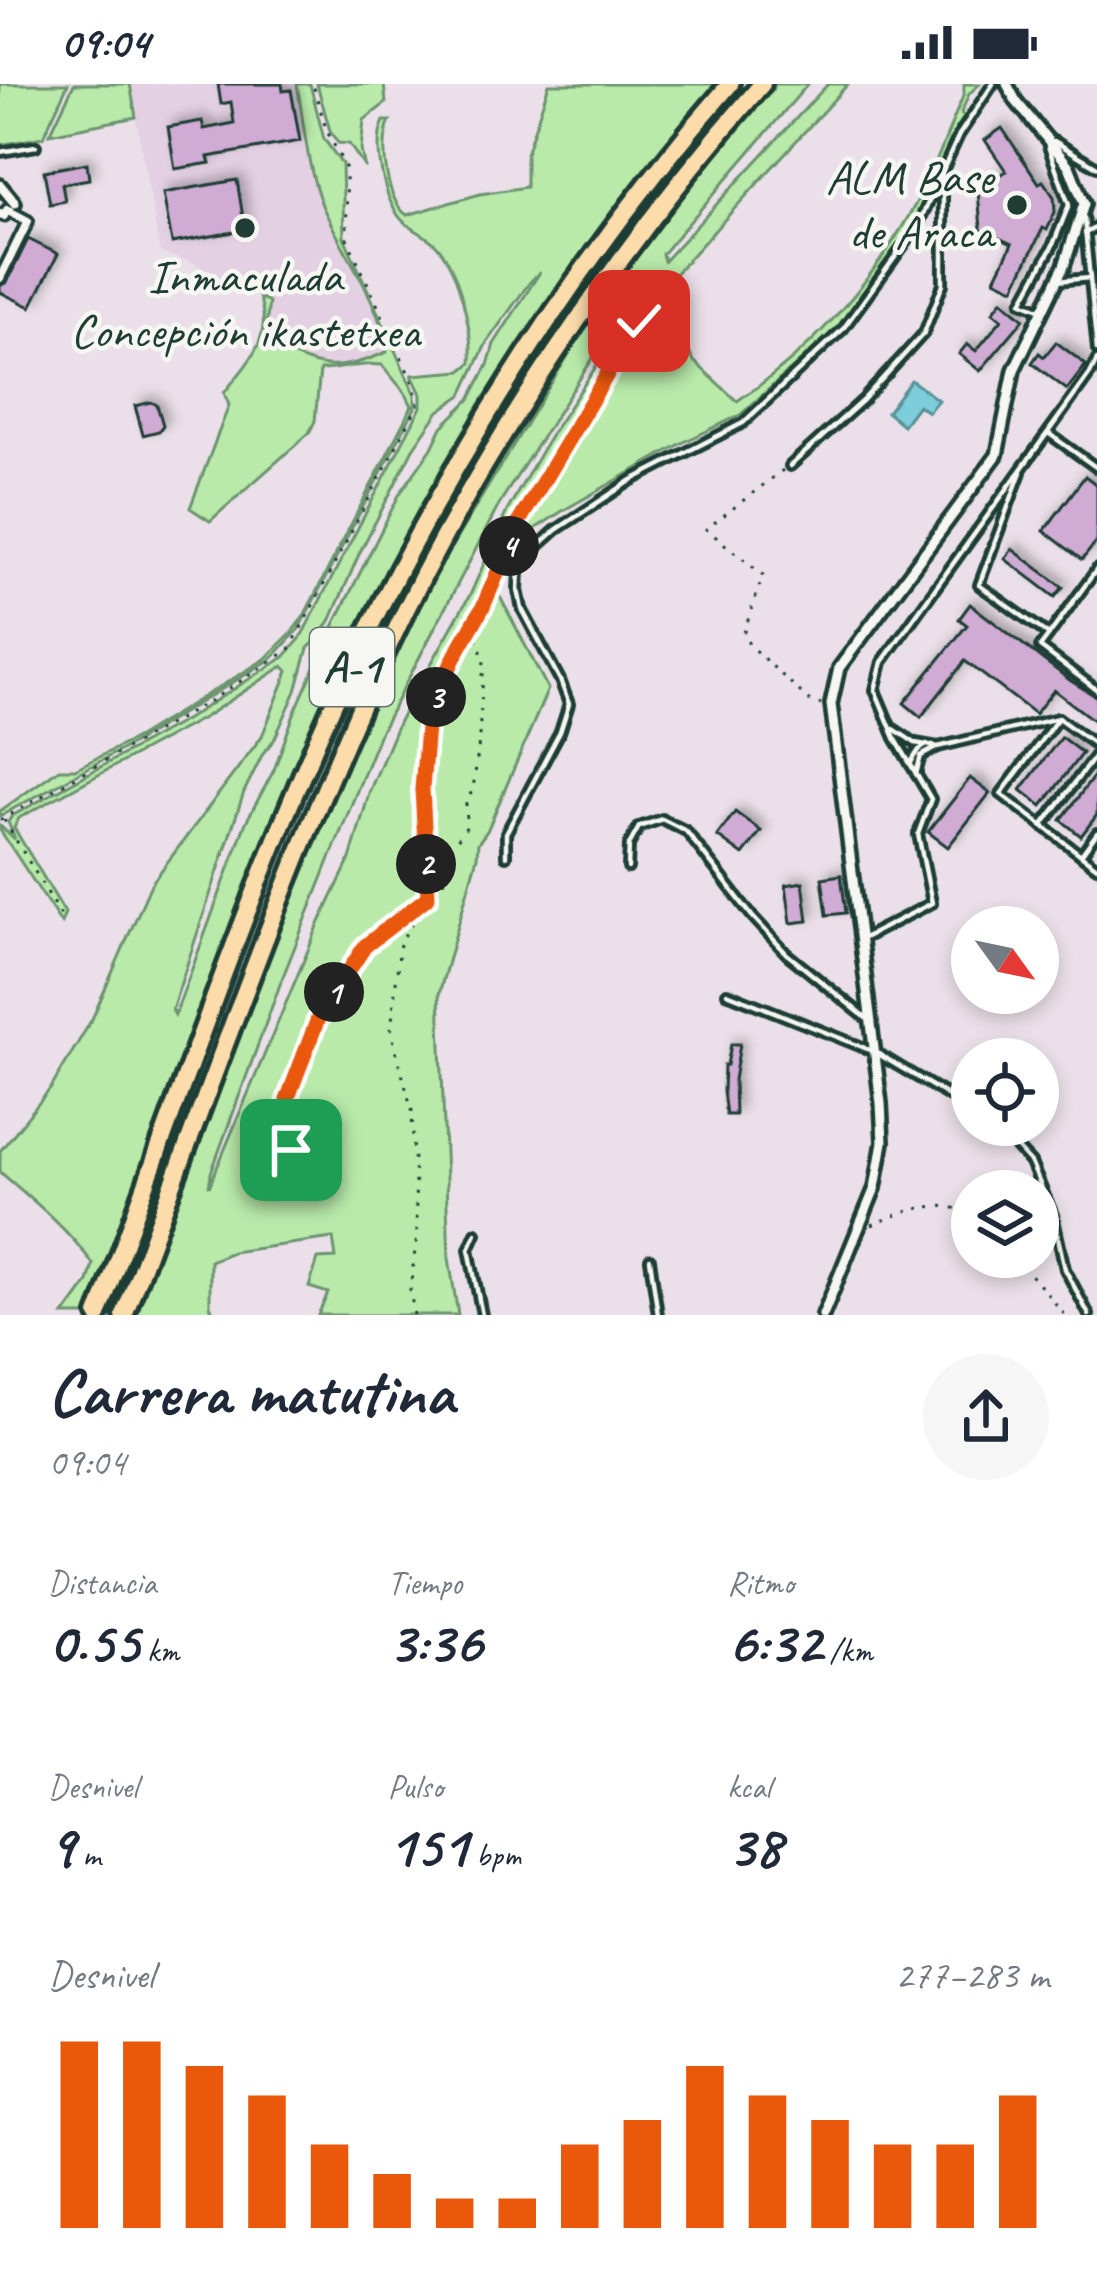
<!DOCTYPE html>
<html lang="es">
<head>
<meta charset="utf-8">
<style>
  body { margin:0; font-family:Caveat,sans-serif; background:#f6f6f7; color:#1f2937; height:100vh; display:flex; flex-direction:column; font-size:45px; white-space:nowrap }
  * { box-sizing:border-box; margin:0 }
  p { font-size:39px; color:#747a83 }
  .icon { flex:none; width:66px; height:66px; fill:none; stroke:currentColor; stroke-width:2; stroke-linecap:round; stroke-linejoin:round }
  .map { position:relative; height:1231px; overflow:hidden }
  .sheet { display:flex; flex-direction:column; background:#fff; flex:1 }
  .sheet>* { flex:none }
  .needle { width:78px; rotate:123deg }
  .buttons { position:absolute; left:951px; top:822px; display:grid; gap:24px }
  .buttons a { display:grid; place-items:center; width:108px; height:108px; border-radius:50%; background:#fff; box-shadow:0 6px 18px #0003; font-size:60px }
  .pin { position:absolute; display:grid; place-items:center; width:102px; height:102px; color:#fff; margin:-51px; border-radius:24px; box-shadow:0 6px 18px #0006 }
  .km { position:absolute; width:60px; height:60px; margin:-30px; border-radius:50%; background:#222; color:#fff; font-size:33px; line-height:60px; text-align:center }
  .round { display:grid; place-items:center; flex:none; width:126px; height:126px; border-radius:63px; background:#f6f6f7 }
  .overview { display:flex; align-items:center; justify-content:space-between; height:204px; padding:0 48px }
  h1 { font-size:66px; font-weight:700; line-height:90px }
  .figures { display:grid; grid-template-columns:repeat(3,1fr); gap:18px; height:204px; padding:12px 48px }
  .figures div { display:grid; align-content:center }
  .figures b { font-size:60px; font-weight:700 }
  .figures small { font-size:33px; font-weight:400 }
  .figures p { font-size:33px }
  .chart { height:336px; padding:24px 48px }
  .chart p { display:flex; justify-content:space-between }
  .chart svg { width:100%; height:216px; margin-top:12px; stroke:#ea580c; stroke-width:6 }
  .status { display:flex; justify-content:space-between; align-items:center; height:84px; padding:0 60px; background:#fff; direction:ltr }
  .status svg { height:33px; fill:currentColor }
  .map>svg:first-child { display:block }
  .built { fill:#e3d0e3 }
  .green { fill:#b9eaaa; stroke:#6c946f; stroke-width:3; fill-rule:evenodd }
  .water { fill:#7ecdda; stroke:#589398; stroke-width:3 }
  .building { fill:#d0abd4; stroke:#1f3d34; stroke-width:3; filter:url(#shadow) }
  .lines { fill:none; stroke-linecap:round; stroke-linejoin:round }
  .service-casing { stroke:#1f3d34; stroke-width:14 }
  .pedestrian-casing { stroke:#1f3d34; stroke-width:16 }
  .minor-casing { stroke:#1f3d34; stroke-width:18 }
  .motorway-casing { stroke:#1f3d34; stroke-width:26 }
  .path { stroke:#1f3d34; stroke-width:3; stroke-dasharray:3 9; stroke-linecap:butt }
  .service { stroke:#f6f6f2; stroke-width:4.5 }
  .pedestrian { stroke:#f6f6f2; stroke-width:8 }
  .minor { stroke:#f6f6f2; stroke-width:9 }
  .motorway { stroke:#fddcac; stroke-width:16 }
  .route-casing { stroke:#fff; stroke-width:24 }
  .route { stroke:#ea580c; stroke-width:15 }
  .poi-dot { fill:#1f3d34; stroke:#f6f6f2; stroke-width:4.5 }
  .labels { text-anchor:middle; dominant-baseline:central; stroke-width:9; stroke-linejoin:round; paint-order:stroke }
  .shield { fill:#f6f6f2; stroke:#60746d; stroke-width:3 }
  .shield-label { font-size:45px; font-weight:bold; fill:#1f3d34 }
  .poi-label { font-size:48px; fill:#1f3d34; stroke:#f6f6f2; text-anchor:end }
</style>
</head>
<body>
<div class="status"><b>09:04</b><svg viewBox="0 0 49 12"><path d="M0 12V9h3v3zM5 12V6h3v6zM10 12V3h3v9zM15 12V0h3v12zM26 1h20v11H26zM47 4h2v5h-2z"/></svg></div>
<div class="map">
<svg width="1097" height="1231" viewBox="0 0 1097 1231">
  <defs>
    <filter id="shadow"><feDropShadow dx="5.5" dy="-5.5" stdDeviation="6" flood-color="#0004"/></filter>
  </defs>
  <rect width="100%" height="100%" fill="#ebe0e9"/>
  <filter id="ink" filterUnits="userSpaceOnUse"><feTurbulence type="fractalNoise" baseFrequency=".00833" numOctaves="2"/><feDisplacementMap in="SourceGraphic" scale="24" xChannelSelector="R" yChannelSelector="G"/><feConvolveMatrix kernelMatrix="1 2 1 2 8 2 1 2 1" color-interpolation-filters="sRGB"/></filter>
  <g filter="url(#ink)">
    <polygon class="built" points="130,0 297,0 321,118 372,219 384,248 387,268 347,283 326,284 263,260 268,218 191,178 160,169"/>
    <g class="green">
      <polygon points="0,0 68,0 43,53 0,61"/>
      <polygon points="74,0 130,0 136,33 50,50"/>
      <path d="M297,0H310L324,55L342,80L344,153L415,311V324L298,546L271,575L137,657L0,732V727L59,685H75L138,653L265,575L292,548L304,532L412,322L406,310L382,281C362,278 341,286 320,286L315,337L309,349L210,437L190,424L229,321L224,309C248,278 274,255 259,213L269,218L264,260C321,282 327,293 387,268C380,215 343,169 322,121C307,84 304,39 297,0Z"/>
      <polygon points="317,0 384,0 386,19 364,36 361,66 365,84 349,60 338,59 330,47"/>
      <path d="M549,0H718L609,133L541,231L467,347L396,471L352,560L257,777L86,1231H64L88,1198L93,1180C67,1144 34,1117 0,1088V1067L51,1004L92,935L151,800L262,652L288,587L283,582L205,633L19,734L14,744L65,829L61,839L0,746V742L15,755L8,738L12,732L187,635L284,573L300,555L421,323V310L412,291L461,287L471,279C473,248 459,187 438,163C428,151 411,146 401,135C384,115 372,61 384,37H390C379,59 386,118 407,131L480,110L526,103V70ZM540,188L494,260L488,281L470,315L442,343L432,364L399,411L330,549L294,630L274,686L246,738L175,931L172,926L244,708L263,669L274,656L296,607L308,564L321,552L331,535L360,468L413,365L439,327L462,311L487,258L530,198Z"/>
      <path d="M775,0H808L662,170L664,177L828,0H848L674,191L665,212L675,243L694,277L737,317C808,271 869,202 911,128C933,91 947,49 964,10V0H979L969,10L961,29L964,33L909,151L852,229L848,228L838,243L740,331L682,359L564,426L518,456L496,505L548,605L487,747L478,759L477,773L439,910L449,1174L458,1231H318L328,1209L309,1203L318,1175L336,1174L333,1154L232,1168L210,1177V1221L214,1231H135L282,838L330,720L389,584L439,483L572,265L649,154ZM613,243L619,248L552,349L507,427L471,509L399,637L370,706L350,775L319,840L209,1103L211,1089L282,895L380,649L501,417Z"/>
    </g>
    <polygon class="water" points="911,296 938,316 928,328 918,321 903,341 887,328"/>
    <g class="building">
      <polygon points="218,0 282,0 283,7 291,6 300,57 208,73 210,79 175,85 168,43 202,37 204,45 234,39 231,18 221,20"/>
      <polygon points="1002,44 1039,99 1043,97 1054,113 1055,128 1047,146 1043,144 1014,204 995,195 1012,160 981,146 978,106 1006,87 985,56"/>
      <polygon points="87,79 89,95 62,100 65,117 50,120 44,87"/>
      <polygon points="237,96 245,146 172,159 163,109"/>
      <polygon points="28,155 58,170 31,223 0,208 0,202 7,198"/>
      <polygon points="1002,216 1024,235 980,287 959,270 967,260 976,267 1002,235 993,228"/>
      <polygon points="1056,258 1086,281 1067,306 1032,279 1039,269 1044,273"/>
      <polygon points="151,318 157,321 163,341 159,347 143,351 135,322"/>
      <polygon points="1085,392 1097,401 1097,457 1082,476 1044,447"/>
      <polygon points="1012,465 1063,503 1055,513 1005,475"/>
      <polygon points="970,520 1071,597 1097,613 1097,639 1054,606 1035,630 965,577 921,633 904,619 967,541 959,535"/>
      <polygon points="1061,653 1082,669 1042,722 1021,706"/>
      <polygon points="1097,688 1097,731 1081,752 1061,736"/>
      <polygon points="970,694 990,709 948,763 928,748"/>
      <polygon points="735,728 761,747 743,771 717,752"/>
      <polygon points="841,791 846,829 827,831 822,794"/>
      <polygon points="803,798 808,837 791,839 786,801"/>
      <polygon points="731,960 740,960 734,996 735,1031 726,1031 723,1008 724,981 727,981"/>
    </g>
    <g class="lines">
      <g class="service-casing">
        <g id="service">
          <polyline points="1054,57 1097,83"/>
          <polyline points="0,68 36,62"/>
          <polyline points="1084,134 1097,266"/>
          <polyline points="1085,149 1097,143"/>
          <polyline points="1056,197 1090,194"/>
          <polyline points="1042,226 1022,218 1052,163 1069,121 1048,62"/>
          <polyline points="1048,349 1097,384"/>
          <polyline points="790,382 863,316 924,249 943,200 943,93"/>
          <polyline points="1021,388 979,501 1049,551 1097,485"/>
          <polyline points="1049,551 1040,563 1097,606"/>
          <polyline points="894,645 915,659 938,663"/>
          <polyline points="1097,662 1058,634 1001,710 1081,771 1097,749"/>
          <polyline points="910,680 919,666 925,662"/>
          <polyline points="916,690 921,672 938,663 1058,634"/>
          <polyline points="1042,742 1097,669"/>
          <polyline points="506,772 506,749 560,648 569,620 560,596 522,525 518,506 519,487 526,473 556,446 632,396 743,339 843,245 917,143 959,51 993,0"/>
          <polyline points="1082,772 1097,783"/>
          <polyline points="628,784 629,761 639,743 662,735 686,747 752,832 787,870 866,934"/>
          <polyline points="860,856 932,819 918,750 931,715 895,654 875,606 882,578 1090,290 1097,276"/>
          <polyline points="727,909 875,968 972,1026"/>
          <polyline points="996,1041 1031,1079 1053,1131 1065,1185 1089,1231"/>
          <polyline points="476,1149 469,1165 482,1231"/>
          <polyline points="650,1175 658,1231"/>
        </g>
      </g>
      <g class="pedestrian-casing">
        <polyline id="pedestrian" points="0,130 4,132 7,126 28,137 0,194"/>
      </g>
      <g class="minor-casing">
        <g id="minor">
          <polyline points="0,101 15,119"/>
          <polyline points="823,1231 875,1104 883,1058 881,1019 831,620 839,584 997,371 1014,286 1064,182 1084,120 1069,82 1016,17 1007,0"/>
        </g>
      </g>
      <g class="motorway-casing">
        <g id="motorway">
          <path d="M98,1231C165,1052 227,870 301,694C404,448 553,201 730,0"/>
          <path d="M124,1231C209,1008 286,781 387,565C480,365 617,165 762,0"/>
        </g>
      </g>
      <g class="path">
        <polyline points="783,386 706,445 763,491 744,548 749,561 809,616 821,620"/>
        <polyline points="0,736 207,619 290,565 418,321 414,301 347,154 346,85 326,45 313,0"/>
        <polyline points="4,736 62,833"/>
        <polyline points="291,1066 288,1016 319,932 365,862 428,813 448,792 449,767 467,742 466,719 473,705 478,667 484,576 472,542"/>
        <path d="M872,1141C902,1129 942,1110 972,1133"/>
        <polyline points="1016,1173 1065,1231"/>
        <polyline points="414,1231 410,1205 417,1151 412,1027 391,947 400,859 428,813 422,705 428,630 455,572 483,523 520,435 639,237"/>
      </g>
      <use href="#service" class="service"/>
      <use href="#pedestrian" class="pedestrian"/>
      <use href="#minor" class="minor"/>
      <use href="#motorway" class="motorway"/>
    </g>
  </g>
  <g class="lines" filter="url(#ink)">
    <g class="route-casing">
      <polyline id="route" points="291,1066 287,1016 319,932 365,862 428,813 422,705 428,630 455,572 483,523 520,436 639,237"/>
    </g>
    <use href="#route" class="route"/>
  </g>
  <g class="poi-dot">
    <circle cx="1017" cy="121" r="12"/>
    <circle cx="245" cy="144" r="12"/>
  </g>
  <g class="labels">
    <rect class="shield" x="310" y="544" width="84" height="78" rx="9"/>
    <g class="shield-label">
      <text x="352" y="583">A-1</text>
    </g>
    <g class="poi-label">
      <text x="993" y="93">ALM Base<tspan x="993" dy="55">de Araca</tspan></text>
      <text x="245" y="192" text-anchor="middle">Inmaculada<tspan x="245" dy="55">Concepción ikastetxea</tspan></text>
    </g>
  </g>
</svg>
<div class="buttons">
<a><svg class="needle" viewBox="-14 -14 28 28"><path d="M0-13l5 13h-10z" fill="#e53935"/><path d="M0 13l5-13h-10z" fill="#747a83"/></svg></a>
<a><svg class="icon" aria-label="locate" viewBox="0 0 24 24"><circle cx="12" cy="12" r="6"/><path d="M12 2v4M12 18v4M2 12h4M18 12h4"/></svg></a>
<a><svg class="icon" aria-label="layers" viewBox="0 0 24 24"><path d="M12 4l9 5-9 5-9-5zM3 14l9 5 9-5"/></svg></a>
</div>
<div class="pin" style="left:291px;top:1066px;background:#1e9e55"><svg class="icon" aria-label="arrive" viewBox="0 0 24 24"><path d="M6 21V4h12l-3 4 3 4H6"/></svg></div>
<div class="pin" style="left:639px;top:237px;background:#d93025"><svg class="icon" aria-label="check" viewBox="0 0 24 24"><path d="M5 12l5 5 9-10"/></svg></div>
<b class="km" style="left:334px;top:908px">1</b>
<b class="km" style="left:426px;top:780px">2</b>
<b class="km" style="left:436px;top:613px">3</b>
<b class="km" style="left:509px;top:462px">4</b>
</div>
<section class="sheet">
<div class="overview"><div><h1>Carrera matutina</h1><p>09:04</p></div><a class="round"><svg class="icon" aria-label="share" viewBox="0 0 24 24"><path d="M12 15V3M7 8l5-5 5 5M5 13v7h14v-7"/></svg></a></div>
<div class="figures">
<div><p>Distancia</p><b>0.55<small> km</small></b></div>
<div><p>Tiempo</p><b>3:36</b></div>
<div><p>Ritmo</p><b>6:32<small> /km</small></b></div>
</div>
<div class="figures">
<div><p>Desnivel</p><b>9<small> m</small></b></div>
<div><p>Pulso</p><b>151<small> bpm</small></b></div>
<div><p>kcal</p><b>38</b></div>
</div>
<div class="chart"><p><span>Desnivel</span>277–283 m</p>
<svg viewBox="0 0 160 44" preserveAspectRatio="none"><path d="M5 44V6M15 44V6M25 44V11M35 44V17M45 44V27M55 44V33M65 44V38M75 44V38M85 44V27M95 44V22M105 44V11M115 44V17M125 44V22M135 44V27M145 44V27M155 44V17"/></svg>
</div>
</section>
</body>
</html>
